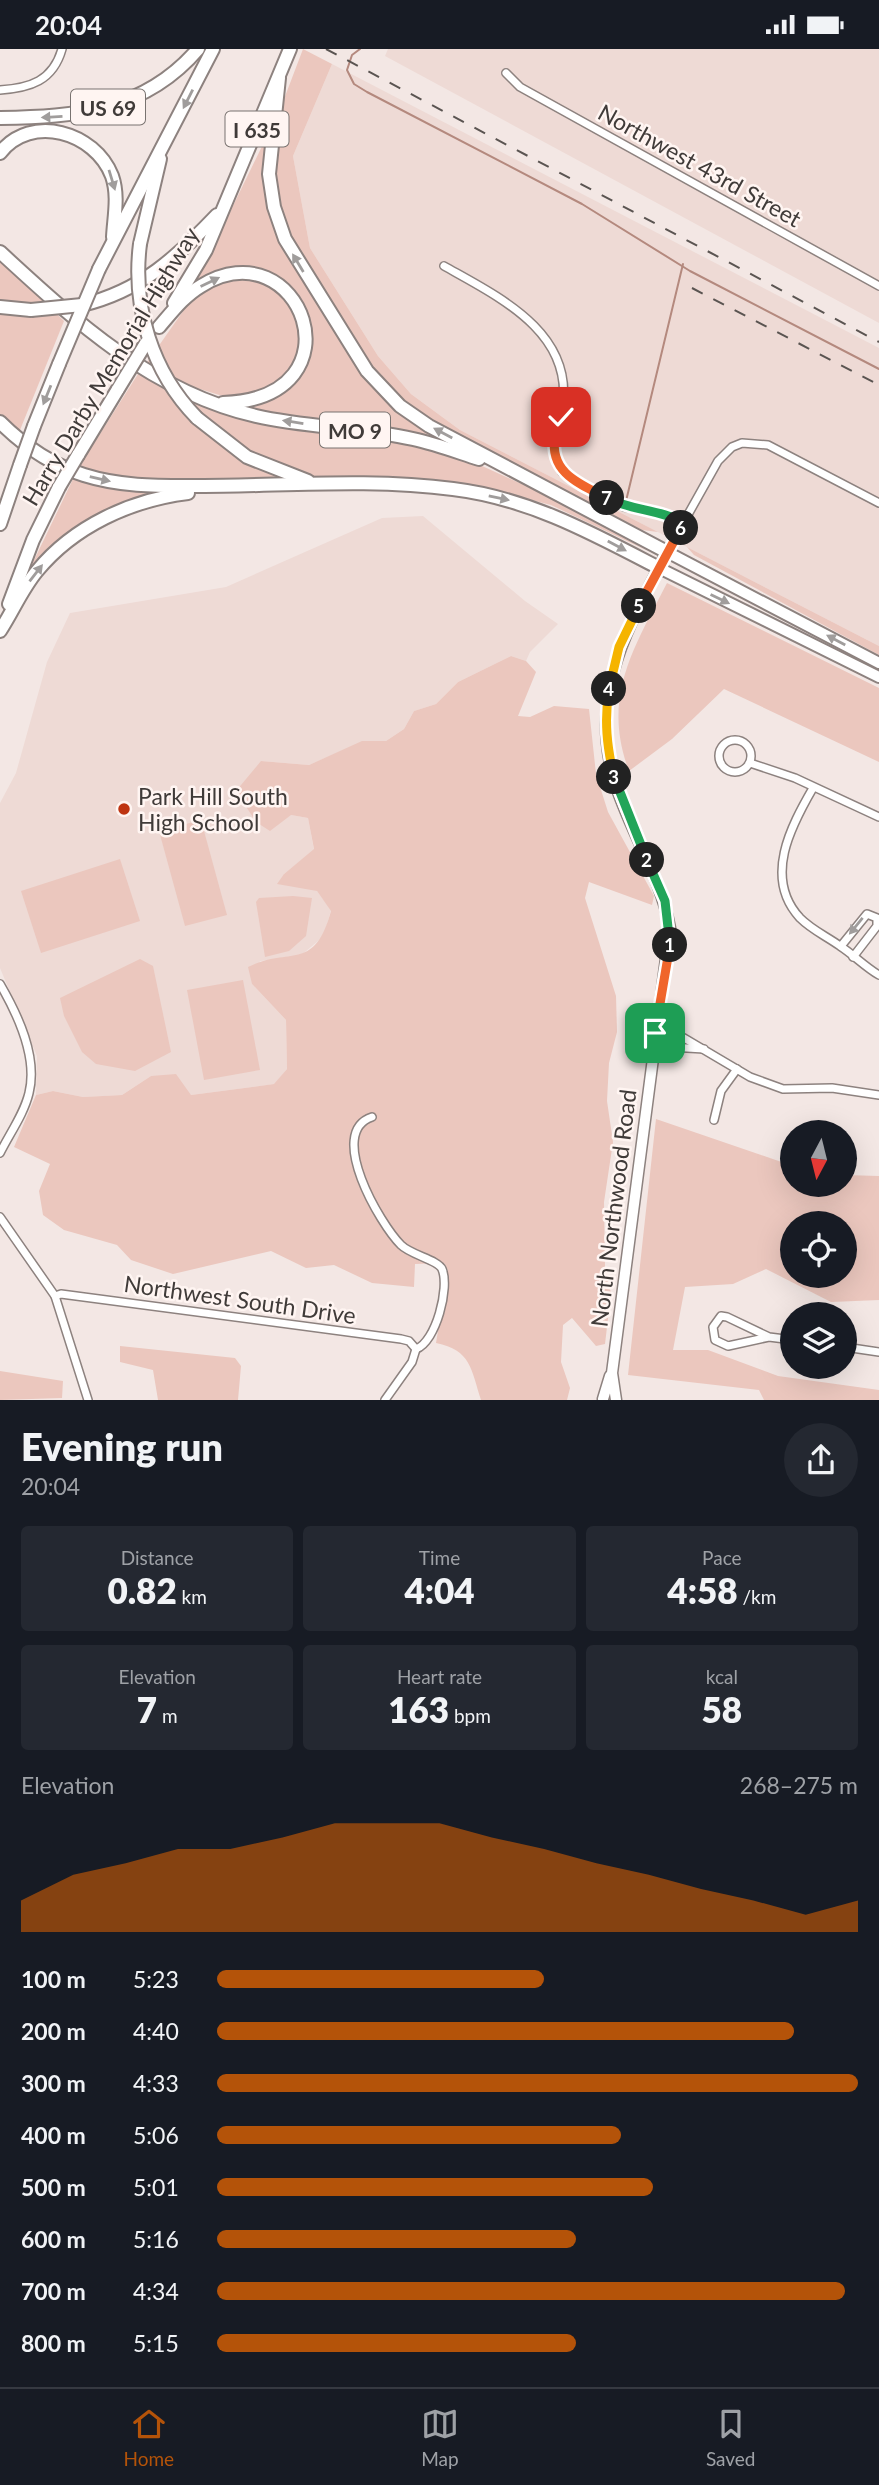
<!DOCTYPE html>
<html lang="en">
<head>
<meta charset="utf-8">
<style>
  body { margin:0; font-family:Lato,sans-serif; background:#242831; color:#f1f3f6; height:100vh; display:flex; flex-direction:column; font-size:26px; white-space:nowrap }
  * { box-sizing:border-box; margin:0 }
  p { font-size:23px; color:#9ea1a6 }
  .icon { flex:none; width:38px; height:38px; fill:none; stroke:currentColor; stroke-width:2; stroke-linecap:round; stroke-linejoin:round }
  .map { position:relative; height:1351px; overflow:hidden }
  .panel { display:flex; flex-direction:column; background:#171b24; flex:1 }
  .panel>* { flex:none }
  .needle { width:46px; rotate:187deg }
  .tools { position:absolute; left:780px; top:1071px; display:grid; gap:14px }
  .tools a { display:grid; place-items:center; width:77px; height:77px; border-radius:50%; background:#171b24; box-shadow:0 7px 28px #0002; font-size:35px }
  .pin { position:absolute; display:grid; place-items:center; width:60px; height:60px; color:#fff; margin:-30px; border-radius:14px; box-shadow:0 4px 10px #0006 }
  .km { position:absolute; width:35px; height:35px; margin:-18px; border-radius:50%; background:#222; color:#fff; font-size:19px; line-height:35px; text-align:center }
  .round { display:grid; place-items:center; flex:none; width:74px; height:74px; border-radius:37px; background:#242831 }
  .head { display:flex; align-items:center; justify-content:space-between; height:119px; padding:0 21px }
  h1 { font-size:38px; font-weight:800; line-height:52px }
  .stats { display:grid; grid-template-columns:repeat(3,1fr); gap:10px; height:119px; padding:7px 21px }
  .stats div { display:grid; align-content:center; border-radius:7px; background:#242831; text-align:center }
  .stats b { font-size:35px; font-weight:800 }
  .stats small { font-size:19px; font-weight:400 }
  .stats p { font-size:19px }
  .chart { height:196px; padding:14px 21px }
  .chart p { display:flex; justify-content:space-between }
  .chart svg { width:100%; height:126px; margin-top:7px; fill:#b45309; opacity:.7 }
  ul { padding:0 21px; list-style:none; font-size:23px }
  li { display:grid; grid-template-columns:112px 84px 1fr; align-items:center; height:52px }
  li i { height:18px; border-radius:9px; background:#b45309 }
  .status { display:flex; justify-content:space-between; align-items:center; height:49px; padding:0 35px; background:#171b24; direction:ltr }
  .status svg { height:19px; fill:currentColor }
  .tab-bar { display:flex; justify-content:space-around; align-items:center; height:98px; border-top:2px solid #363941; background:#171b24; font-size:19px; color:#9ea1a6 }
  .tab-bar a { display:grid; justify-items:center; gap:4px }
  .tab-bar .current { color:#b45309 }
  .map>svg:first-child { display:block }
  .built { fill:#eedad5 }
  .green { fill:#ebc7be; fill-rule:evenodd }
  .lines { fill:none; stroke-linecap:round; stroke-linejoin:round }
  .stream { stroke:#b4897e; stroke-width:2 }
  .street-casing { stroke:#8d827f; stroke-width:10 }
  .secondary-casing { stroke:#8d827f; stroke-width:13 }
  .primary-casing { stroke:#8d827f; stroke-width:14 }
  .highway-casing { stroke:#8d827f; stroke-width:16 }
  .street { stroke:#fff; stroke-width:7 }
  .secondary { stroke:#fff; stroke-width:10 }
  .primary { stroke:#fff; stroke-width:10 }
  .highway { stroke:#fff; stroke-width:12 }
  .rail { stroke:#5a5451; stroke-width:2; stroke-dasharray:12 12; stroke-linecap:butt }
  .highway-bridge-casing { stroke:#8d827f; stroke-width:16; stroke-linecap:butt }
  .highway-bridge { stroke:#fff; stroke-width:12 }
  .oneway { fill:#a09d9c }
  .split-1-casing { stroke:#fff; stroke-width:14 }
  .split-2-casing { stroke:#fff; stroke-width:14 }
  .split-3-casing { stroke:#fff; stroke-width:14 }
  .split-4-casing { stroke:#fff; stroke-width:14 }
  .split-5-casing { stroke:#fff; stroke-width:14 }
  .split-6-casing { stroke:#fff; stroke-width:14 }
  .split-7-casing { stroke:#fff; stroke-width:14 }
  .split-8-casing { stroke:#fff; stroke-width:14 }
  .split-9-casing { stroke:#fff; stroke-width:14 }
  .split-1 { stroke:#f0652b; stroke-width:9 }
  .split-2 { stroke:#22a559; stroke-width:9 }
  .split-3 { stroke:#22a559; stroke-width:9 }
  .split-4 { stroke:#f5b400; stroke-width:9 }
  .split-5 { stroke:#f5b400; stroke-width:9 }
  .split-6 { stroke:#f0652b; stroke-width:9 }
  .split-7 { stroke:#22a559; stroke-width:9 }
  .split-8 { stroke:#f0652b; stroke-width:9 }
  .split-9 { stroke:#f5b400; stroke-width:9 }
  .poi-dot { fill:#be3411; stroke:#fff5f2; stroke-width:2.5 }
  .labels { text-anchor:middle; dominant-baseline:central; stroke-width:5; stroke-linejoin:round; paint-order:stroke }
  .shield { fill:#fff5f2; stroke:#797370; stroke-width:2 }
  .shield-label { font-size:21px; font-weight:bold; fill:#403b39 }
  .street-label { font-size:23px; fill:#403b39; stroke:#fff5f2 }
  .poi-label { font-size:23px; fill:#403b39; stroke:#fff5f2; text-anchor:start }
</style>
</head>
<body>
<div class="status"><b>20:04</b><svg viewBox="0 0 49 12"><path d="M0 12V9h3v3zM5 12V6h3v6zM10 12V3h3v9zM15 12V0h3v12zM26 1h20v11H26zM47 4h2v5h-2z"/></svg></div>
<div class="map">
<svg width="879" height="1351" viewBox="0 0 879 1351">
  <rect width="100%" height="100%" fill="#f3e7e4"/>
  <g class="built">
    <polygon points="388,0 879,0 879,274 385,7"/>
    <polygon points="332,15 879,299 879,597 460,381 411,345 378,307 310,199 293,107"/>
    <polygon points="423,467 525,552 558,575 530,603 526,612 511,607 458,633 436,655 414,662 404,680 386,692 362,693 309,716 261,712 291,766 308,769 314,801 284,825 317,842 331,861 324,887 299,908 260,912 252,935 286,971 287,1020 275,1035 191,1046 151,1027 122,1046 83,1048 53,1042 36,1046 37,1007 0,919 0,754 16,724 47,613 70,564 226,538 382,469"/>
  </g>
  <g class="green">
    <polygon points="303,0 332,15 293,107 310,199 378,307 411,345 460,381 658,483 642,481 432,373 392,344 372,320 299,207 281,159 275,111 281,58"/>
    <path d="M267,87L274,165L365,324L455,394L286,367L244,357C364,335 301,171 195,235Z"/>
    <polygon points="0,211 64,272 18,386 0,369"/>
    <polygon points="231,228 262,230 287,249 302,284 295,318 272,341 229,349 187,336 146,315 193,248"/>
    <polygon points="138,325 190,350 416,395 469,411 546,446 648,502 551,456 489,440 419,431 332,430 300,425 270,414 197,375 297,432 159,434 77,421"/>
    <polygon points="74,428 127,441 179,442 114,461 25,530"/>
    <polygon points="687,498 879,597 879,606 694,506"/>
    <path d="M667,534L879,639V713L724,640L672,690L629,722C601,648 634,599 667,534Z"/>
    <path d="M511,607L526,612L536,623L518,667L530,668L554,657L589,660L596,725L608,763L654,847L652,856L589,833L585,849L616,947L617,983L609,1014L607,1052L613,1093L604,1153L605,1218L611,1244L605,1295L596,1297L572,1269L563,1276L561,1313L570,1339L567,1351H481C471,1320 471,1301 436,1294L448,1221L444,1214L415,1215L414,1238L372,1234L334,1216L306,1219L271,1202L173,1225L131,1211L117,1196L64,1181L43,1166L39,1142L50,1115L14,1098L36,1046L53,1042L83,1048L122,1046L151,1027L176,1025L191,1046L274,1035L287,1020L286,971L252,935L248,918C290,897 314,924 331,862L317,842L277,835L284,825L314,800L308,769L291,766L270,782L256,773L236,742L261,712L309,716L362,692H386L404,680L414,662L436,655L458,633Z"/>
    <polygon points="201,771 227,866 185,877 159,782"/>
    <polygon points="120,810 140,872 41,904 21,842"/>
    <polygon points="293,847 312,849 306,887 289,902 265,908 256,853 259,849"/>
    <polygon points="140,910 153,917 171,1003 135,1022 96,1015 82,1003 64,967 60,949"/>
    <polygon points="243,931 260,1021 204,1031 187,941"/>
    <path d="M656,1070L793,1117V1136H845V1126L879,1127V1251L831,1253L766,1220L733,1235L685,1238L673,1301H708L778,1327L879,1341V1351H764L759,1341L628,1326ZM793,1174H845V1227H793Z"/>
    <polygon points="120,1297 235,1309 241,1317 238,1351 158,1351 153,1321 120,1313"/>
    <polygon points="0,1322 63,1332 62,1349 0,1351"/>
  </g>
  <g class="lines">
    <g class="stream">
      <polyline points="360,0 352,6 347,21 354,35 367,43 582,155 690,222 879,320"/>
      <polyline points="626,452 683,215"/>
    </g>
    <g class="street-casing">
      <g id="street">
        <polyline points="506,24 520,38 879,237"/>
        <path d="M0,41C30,39 53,32 62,0"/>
        <path d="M444,217C499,248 576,284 562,361C558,385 548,400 562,423L624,458L660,463L685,474"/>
        <polyline points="667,503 718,412 732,398 742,394 768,396 879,454"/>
        <circle cx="735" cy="707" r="16"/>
        <polyline points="750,714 795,729 879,768"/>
        <path d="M813,739C791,777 763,829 800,869C812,881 826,887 840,897C854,906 865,918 879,926"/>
        <polyline points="841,897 867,865 877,869 877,877 853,908"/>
        <path d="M0,935C18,966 38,1008 29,1044C24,1065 10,1084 0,1104"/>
        <polyline points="655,984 684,989 750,1028 783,1040 832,1039 879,1046"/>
        <polyline points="653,997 704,1000"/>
        <path d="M372,1068C326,1083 380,1175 401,1196C411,1206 438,1211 442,1220C450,1238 436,1293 416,1300"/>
        <polyline points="714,1071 721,1042 737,1020"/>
        <polyline points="0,1168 55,1247 88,1351"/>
        <polyline points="55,1247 61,1245 401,1290 409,1292 416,1300"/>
        <polyline points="769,1288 727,1268 721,1267 713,1278 715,1291 728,1297 769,1288 793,1291"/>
        <polyline points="845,1298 879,1303"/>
        <polyline points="385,1351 412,1313 416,1300"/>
      </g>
    </g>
    <g class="secondary-casing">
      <g id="secondary">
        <polyline points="603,1350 610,1327"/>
        <path d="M616,1351L612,1324L670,879C661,830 633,787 617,740C586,649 626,582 667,503"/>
      </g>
    </g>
    <g class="primary-casing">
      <g id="primary">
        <polyline points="667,503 879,614"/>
        <polyline points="659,519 879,628"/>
      </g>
    </g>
    <g class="highway-casing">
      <g id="highway">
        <polyline points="279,29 269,125 274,158 285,190 367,322 400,357 429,377 667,503"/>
        <path d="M0,69C76,68 145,62 198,0"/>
        <path d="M0,104C31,64 95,83 112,127C119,147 114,168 113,188"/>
        <polyline points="140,195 160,110"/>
        <path d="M0,203C76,273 152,343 256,367C308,379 362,378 413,390C436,395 457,403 479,410"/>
        <polyline points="99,220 213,0"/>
        <polyline points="174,254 206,201 290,0"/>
        <path d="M82,256C141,242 177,208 217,166"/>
        <polyline points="0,258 31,261"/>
        <path d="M159,278C172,263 184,247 201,237C300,176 366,349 223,354"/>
        <polyline points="197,369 247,408 308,432"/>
        <path d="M0,373C23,396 52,416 84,426C122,438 160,437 199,437C283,437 369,429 453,440C528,449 592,484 659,519"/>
        <polyline points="34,377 59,315"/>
        <polyline points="78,406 118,340"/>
        <polyline points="0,475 20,416"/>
        <polyline points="9,555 33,491 59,438"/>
        <path d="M0,582C13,562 22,540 37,522C74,477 131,451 188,444"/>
      </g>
    </g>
    <use href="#street" class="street"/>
    <use href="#secondary" class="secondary"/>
    <use href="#primary" class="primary"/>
    <use href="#highway" class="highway"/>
    <g class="rail">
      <polyline points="326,0 879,293"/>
      <polyline points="692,239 879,336"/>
    </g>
    <g class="highway-bridge-casing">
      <g id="highway-bridge">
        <path d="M140,195C132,258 152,323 197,369"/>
        <polyline points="31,261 82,256"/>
        <polyline points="59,315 99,220"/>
        <polyline points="118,340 146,294"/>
        <polyline points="20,416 34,377"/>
        <polyline points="59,438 78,406"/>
      </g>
    </g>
    <use href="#highway-bridge" class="highway-bridge"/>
  </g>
  <defs><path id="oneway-solid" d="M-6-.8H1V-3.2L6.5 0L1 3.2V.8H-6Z" transform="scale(1.75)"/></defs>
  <g class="oneway">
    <use href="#oneway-solid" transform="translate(188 50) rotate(117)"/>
    <use href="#oneway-solid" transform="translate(52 68) rotate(177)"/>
    <use href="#oneway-solid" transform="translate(112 131) rotate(73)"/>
    <use href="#oneway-solid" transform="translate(298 214) rotate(-121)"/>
    <use href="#oneway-solid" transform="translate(210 233) rotate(-26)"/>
    <use href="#oneway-solid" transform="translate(47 346) rotate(112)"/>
    <use href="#oneway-solid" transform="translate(293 373) rotate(-171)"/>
    <use href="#oneway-solid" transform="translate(443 384) rotate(-152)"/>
    <use href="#oneway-solid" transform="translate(100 430) rotate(13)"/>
    <use href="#oneway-solid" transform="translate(499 449) rotate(12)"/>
    <use href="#oneway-solid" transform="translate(617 497) rotate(28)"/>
    <use href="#oneway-solid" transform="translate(36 524) rotate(-52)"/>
    <use href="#oneway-solid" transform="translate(720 550) rotate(26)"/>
    <use href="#oneway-solid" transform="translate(836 591) rotate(-152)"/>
    <use href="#oneway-solid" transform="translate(856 877) rotate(129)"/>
  </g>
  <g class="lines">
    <g class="split-1-casing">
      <polyline id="split-1" points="655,984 670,896"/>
    </g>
    <g class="split-2-casing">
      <polyline id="split-2" points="647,811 665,852 670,896"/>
    </g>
    <g class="split-3-casing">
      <polyline id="split-3" points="614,728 647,811"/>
    </g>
    <g class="split-4-casing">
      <path id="split-4" d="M609,640C604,672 607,698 614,728"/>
    </g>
    <g class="split-5-casing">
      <polyline id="split-5" points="609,640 619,598 639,557"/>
    </g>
    <g class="split-6-casing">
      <polyline id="split-6" points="639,557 681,479"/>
    </g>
    <g class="split-7-casing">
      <path id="split-7" d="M607,449C632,462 659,460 685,474L681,479"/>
    </g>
    <g class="split-8-casing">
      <path id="split-8" d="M555,388C549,424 580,435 607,449"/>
    </g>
    <g class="split-9-casing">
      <polyline id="split-9" points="555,388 561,368"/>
    </g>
    <use href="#split-1" class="split-1"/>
    <use href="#split-2" class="split-2"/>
    <use href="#split-3" class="split-3"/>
    <use href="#split-4" class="split-4"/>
    <use href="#split-5" class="split-5"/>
    <use href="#split-6" class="split-6"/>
    <use href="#split-7" class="split-7"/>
    <use href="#split-8" class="split-8"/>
    <use href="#split-9" class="split-9"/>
  </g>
  <circle class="poi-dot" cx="124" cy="760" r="7"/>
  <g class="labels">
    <g class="shield">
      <rect x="71" y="40.5" width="74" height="35" rx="5"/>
      <rect x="225.5" y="62.5" width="63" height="35" rx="5"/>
      <rect x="320" y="363.5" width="70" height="35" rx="5"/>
    </g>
    <g class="shield-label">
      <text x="108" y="58">US 69</text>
      <text x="257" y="80">I 635</text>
      <text x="355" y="381">MO 9</text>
    </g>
    <g class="street-label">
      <text transform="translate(700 116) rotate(29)">Northwest 43rd Street</text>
      <text transform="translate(110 317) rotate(-59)">Harry Darby Memorial Highway</text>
      <text transform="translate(613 1159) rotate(-83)">North Northwood Road</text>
      <text transform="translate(240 1250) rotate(8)">Northwest South Drive</text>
    </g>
    <g class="poi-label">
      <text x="138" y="747">Park Hill South<tspan x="138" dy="26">High School</tspan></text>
    </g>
  </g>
</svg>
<div class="tools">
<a><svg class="needle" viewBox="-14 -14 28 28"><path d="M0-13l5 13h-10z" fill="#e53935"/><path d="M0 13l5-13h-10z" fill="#9ea1a6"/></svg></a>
<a><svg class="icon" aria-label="locate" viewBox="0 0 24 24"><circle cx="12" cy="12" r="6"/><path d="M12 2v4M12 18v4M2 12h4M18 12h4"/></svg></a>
<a><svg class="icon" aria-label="layers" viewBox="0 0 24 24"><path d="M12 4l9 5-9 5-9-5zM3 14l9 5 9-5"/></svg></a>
</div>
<div class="pin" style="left:655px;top:984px;background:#1e9e55"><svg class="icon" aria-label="arrive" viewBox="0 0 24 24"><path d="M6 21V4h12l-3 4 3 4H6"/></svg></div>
<div class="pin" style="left:561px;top:368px;background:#d93025"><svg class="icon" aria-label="check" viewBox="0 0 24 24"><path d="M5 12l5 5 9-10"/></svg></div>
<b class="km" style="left:670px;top:896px">1</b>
<b class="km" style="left:647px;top:811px">2</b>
<b class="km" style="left:614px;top:728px">3</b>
<b class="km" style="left:609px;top:640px">4</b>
<b class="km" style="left:639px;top:557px">5</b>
<b class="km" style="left:681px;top:479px">6</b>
<b class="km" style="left:607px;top:449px">7</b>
</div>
<section class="panel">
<div class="head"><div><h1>Evening run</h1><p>20:04</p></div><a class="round"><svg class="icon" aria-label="share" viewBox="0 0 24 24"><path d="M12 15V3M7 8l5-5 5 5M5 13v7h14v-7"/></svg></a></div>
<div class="stats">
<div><p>Distance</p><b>0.82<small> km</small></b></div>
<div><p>Time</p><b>4:04</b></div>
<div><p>Pace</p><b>4:58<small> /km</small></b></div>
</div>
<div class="stats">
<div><p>Elevation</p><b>7<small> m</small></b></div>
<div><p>Heart rate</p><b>163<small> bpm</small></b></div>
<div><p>kcal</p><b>58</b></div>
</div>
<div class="chart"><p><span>Elevation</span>268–275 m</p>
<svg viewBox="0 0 160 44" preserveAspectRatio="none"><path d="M0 44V33L10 24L20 20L30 15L40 15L50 11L60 6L70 6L80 6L90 11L100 15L110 20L120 24L130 29L140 33L150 38L160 33V44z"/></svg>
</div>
<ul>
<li><b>100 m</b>5:23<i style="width:51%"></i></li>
<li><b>200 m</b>4:40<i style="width:90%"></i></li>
<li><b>300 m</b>4:33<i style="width:100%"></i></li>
<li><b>400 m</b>5:06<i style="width:63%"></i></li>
<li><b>500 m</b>5:01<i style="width:68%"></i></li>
<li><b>600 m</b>5:16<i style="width:56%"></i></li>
<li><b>700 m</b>4:34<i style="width:98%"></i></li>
<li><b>800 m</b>5:15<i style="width:56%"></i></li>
</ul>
</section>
<nav class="tab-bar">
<a class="current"><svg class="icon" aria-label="home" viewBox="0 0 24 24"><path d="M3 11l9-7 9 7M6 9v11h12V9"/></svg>Home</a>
<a><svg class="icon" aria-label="map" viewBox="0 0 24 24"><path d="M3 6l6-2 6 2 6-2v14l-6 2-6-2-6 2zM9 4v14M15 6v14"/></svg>Map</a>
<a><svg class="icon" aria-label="saved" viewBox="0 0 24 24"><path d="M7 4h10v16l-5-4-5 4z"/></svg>Saved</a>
</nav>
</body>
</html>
